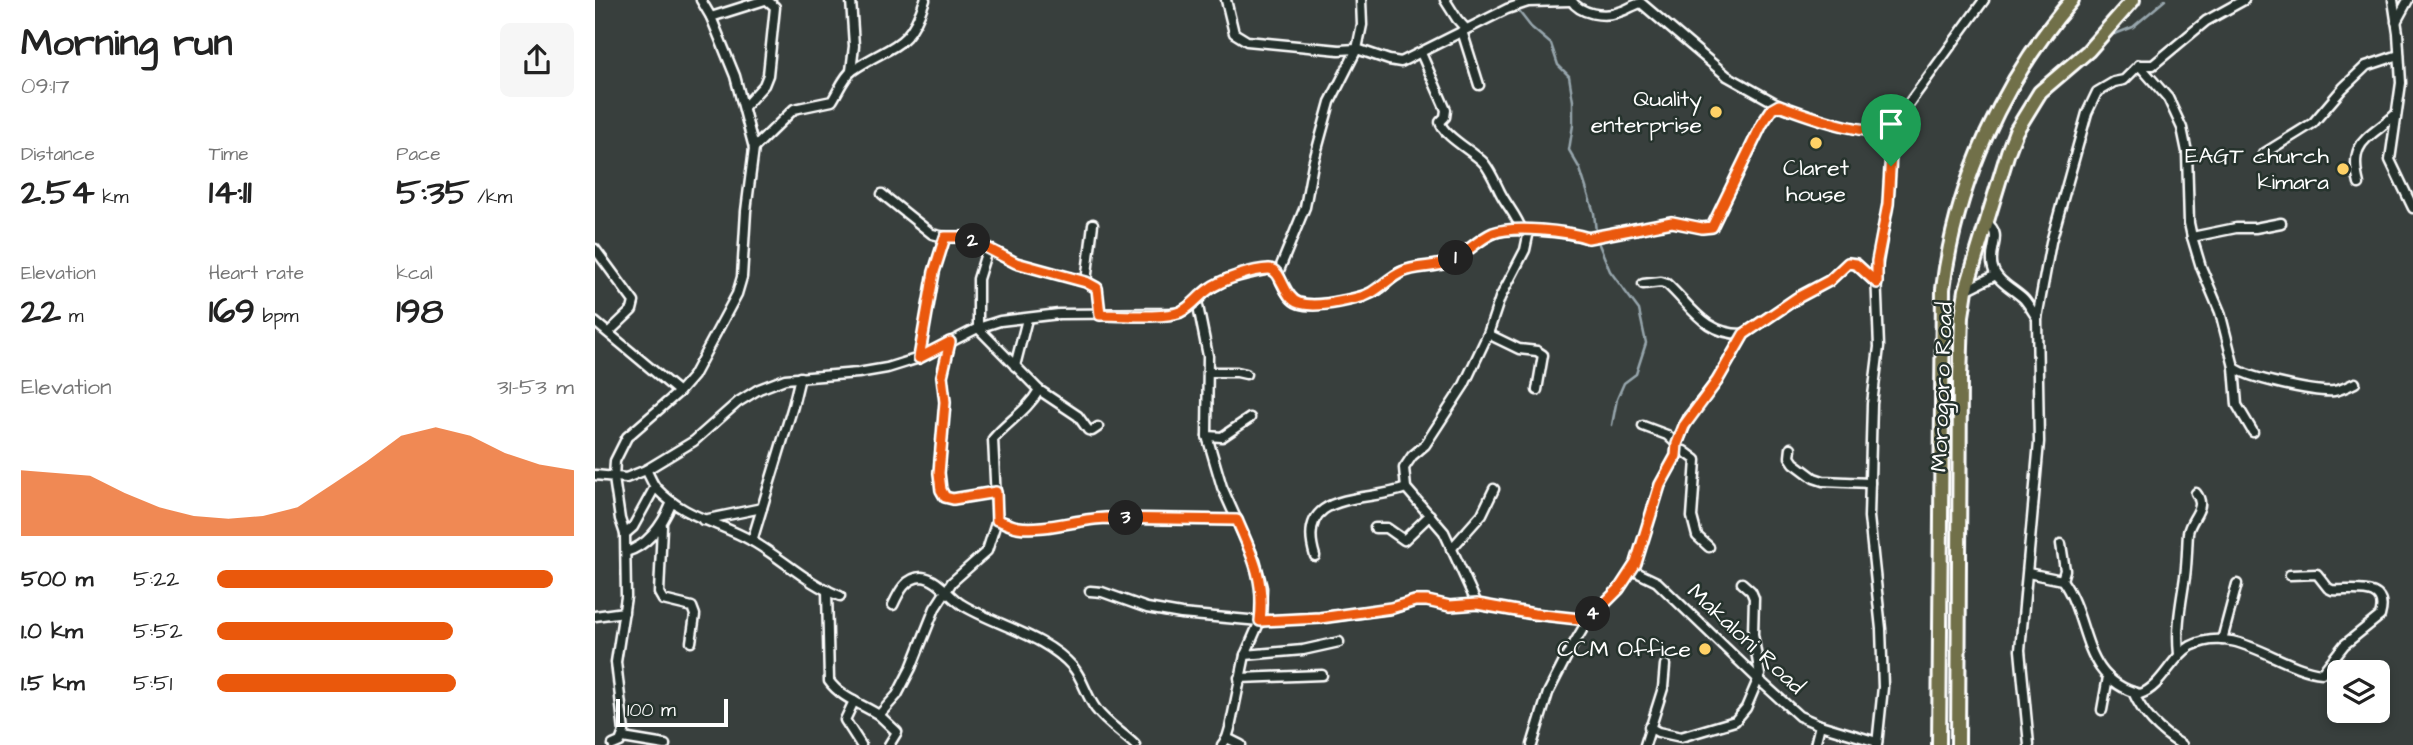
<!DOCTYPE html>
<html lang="en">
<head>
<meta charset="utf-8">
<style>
  body { margin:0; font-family:"Architects Daughter",sans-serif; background:#f6f6f6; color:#222; height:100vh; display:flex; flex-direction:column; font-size:26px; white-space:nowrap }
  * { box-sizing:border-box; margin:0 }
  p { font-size:23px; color:#767676 }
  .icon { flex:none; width:38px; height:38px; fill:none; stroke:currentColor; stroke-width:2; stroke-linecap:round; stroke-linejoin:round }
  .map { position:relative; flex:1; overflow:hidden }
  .panel { display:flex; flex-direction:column; background:#fff; width:595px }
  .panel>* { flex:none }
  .fabs { position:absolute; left:1732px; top:660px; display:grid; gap:14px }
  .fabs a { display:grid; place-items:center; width:63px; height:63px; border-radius:10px; background:#fff; box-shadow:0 4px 10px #0003; font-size:35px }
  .scale { position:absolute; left:21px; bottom:18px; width:112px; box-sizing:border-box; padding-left:7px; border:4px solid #fff; border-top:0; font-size:19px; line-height:24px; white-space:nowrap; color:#fff; -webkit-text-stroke:5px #26332d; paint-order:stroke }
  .pin { position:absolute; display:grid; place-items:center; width:60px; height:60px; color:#fff; margin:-72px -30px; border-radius:50% 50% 50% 0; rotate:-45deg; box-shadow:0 0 7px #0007 }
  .pin .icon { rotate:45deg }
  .km { position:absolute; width:35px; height:35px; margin:-18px; border-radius:50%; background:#222; color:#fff; font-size:19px; line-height:35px; text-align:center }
  .round { display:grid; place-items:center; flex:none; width:74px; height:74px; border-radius:10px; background:#f6f6f6 }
  .overview { display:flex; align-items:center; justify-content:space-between; height:119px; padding:0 21px }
  h1 { font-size:38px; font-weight:800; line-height:52px }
  .figures { display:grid; grid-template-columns:repeat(3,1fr); gap:10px; height:119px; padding:7px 21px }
  .figures div { display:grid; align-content:center }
  .figures b { font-size:35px; font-weight:800 }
  .figures small { font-size:19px; font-weight:400 }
  .figures p { font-size:19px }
  .chart { height:196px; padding:14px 21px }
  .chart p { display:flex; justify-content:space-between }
  .chart svg { width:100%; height:126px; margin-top:7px; fill:#ea580c; opacity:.7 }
  ul { padding:0 21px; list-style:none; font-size:23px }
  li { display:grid; grid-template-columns:112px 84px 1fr; align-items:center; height:52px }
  li i { height:18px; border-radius:9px; background:#ea580c }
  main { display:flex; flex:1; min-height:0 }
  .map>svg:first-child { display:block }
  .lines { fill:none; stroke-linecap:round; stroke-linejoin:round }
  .stream { stroke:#97a6ad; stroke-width:2.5 }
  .minor-casing { stroke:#fff; stroke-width:13 }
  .trunk-casing { stroke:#fff; stroke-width:18 }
  .minor { stroke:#26332d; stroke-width:8 }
  .trunk { stroke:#716f4a; stroke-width:12 }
  .route-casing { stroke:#fff; stroke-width:14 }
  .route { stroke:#ea580c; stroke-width:9 }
  .poi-dot { fill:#ffd166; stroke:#26332d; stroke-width:2.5 }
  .labels { text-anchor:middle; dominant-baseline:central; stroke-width:5; stroke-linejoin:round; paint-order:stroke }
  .poi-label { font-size:23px; fill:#fff; stroke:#26332d; text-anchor:end }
  .street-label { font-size:23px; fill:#fff; stroke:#26332d }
</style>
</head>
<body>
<main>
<section class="panel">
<div class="overview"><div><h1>Morning run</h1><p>09:17</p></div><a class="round"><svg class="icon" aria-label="share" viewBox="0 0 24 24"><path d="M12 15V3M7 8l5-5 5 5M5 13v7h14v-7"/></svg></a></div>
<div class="figures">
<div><p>Distance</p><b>2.54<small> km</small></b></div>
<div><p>Time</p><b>14:11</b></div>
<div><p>Pace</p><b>5:35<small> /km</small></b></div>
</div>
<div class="figures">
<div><p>Elevation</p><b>22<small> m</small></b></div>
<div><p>Heart rate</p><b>169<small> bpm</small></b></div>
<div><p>kcal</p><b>198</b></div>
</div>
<div class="chart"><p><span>Elevation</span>31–53 m</p>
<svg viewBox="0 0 160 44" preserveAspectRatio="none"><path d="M0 44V21L10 22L20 23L30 29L40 34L50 37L60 38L70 37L80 34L90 26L100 18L110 9L120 6L130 9L140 15L150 19L160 21V44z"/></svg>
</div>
<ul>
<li><b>500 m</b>5:22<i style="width:94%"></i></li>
<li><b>1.0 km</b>5:52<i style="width:66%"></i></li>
<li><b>1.5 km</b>5:51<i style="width:67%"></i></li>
</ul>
</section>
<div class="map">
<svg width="1818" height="745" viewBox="0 0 1818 745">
  <rect width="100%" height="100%" fill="#383f3d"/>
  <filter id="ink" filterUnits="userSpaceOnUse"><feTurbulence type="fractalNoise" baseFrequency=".0143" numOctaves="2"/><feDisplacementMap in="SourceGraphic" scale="14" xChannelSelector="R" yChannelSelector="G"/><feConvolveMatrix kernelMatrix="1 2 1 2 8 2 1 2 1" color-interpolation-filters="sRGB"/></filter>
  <g filter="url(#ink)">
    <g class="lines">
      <g class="stream">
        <polyline points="922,9 936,27 956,44 963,65 974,76 978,101 978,125 974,150 985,169 999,213 1001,232"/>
        <polyline points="1520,34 1538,27 1570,0"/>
        <polyline points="1003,242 1015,271 1044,310 1051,343 1041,374 1029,383 1022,399 1017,425"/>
      </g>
      <g class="minor-casing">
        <g id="minor">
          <polyline points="631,0 639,33 652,41 744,50 762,49 794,60 806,62 912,9 933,2 976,1"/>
          <path d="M766,0L767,25L762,49L735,102L718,164L710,207L683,273C686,283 693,299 704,303C723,308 766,299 783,290C791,285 796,278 804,273C819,265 836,268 851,263C869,257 880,241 897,234C914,226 974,232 993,238L1077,222L1107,228L1117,227L1167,124L1177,109L1184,105C1208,114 1233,123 1259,128C1272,131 1285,130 1297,136"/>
          <polyline points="850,0 862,19 871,29"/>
          <path d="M976,0C985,14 1009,18 1024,12C1032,10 1038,5 1046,3L1132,76L1184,105"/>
          <polyline points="1798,0 1803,33 1806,83 1795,160 1818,208"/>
          <polyline points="116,17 170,0"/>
          <polyline points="1801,22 1813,0"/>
          <polyline points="867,31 884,85"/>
          <path d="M826,53L851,110L850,117L845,122C848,136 878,151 889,163C896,172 900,182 905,192C912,206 922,216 927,231"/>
          <path d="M1544,65L1573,98L1587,128L1592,152L1594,223L1597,237L1606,267L1625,312L1639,367C1650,378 1723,393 1739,391C1746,390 1754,386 1760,383"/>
          <polyline points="1544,65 1558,65 1611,21 1649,0"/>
          <polyline points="256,71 259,46 256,0"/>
          <polyline points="149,107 169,85 173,75 180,7 172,0"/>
          <path d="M159,148L199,109L237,101C243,92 249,76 258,70C298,43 313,51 330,0"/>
          <polyline points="1668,154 1718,123 1748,88 1771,66 1804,55"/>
          <path d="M1764,184C1753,140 1773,140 1801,114"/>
          <polyline points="287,194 337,234 350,237 371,237 421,263 491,282 502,288 505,315"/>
          <path d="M1391,222C1410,236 1392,249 1398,268C1401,281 1420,290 1429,299C1434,305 1438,312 1442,318"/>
          <polyline points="1597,237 1641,228 1660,228 1686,223"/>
          <polyline points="0,249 39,302 37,310 14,332"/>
          <polyline points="392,250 383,279 383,328 444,390 483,416 493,430 497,431 503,427"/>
          <polyline points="491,282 498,224"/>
          <path d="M1048,284L1066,282L1072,284C1097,307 1110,335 1149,334"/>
          <polyline points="1371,290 1401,275"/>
          <polyline points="602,301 613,356 612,436 627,487 660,561 667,588 665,621 650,655 635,728 632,738 627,745"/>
          <polyline points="0,322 84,392"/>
          <polyline points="893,334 924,349 942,351 948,355 942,390"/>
          <polyline points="355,342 347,376 350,402 344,473 346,490 350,497 358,499 401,492"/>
          <polyline points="324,358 339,272 350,237"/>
          <polyline points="420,366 432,319"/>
          <polyline points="1639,367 1642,405 1658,432"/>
          <polyline points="614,372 642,372 651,374"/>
          <polyline points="1048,426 1072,435 1082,444"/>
          <polyline points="612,436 627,437 655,418"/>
          <polyline points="1196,448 1195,457 1199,463 1219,478 1228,481 1275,483"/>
          <polyline points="1082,450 1089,451 1101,460 1097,517 1102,536 1114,547"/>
          <path d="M51,470C55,476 57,484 62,489C88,517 126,523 157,541C187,558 212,584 245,596"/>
          <polyline points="0,475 31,478 51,470 99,441 143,402 164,389 190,379 263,373 292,368 324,358 383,328 405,321 464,314 584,313 602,301 612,290 632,279 674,269 683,273"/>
          <polyline points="108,520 167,508"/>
          <path d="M402,520C409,522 416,526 423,527C447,531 484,519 511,518L642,520"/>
          <polyline points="67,526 64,593 68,600 97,607 100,615 96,642"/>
          <polyline points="780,528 792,528 809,540 835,515"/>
          <polyline points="30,534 38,527 60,487"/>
          <polyline points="157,541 198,406 205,377"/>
          <polyline points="1466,544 1470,570 1467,580"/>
          <polyline points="856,549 887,514 899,489"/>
          <path d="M31,552C54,545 68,524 77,502"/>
          <path d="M720,556C699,489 772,503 811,488"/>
          <polyline points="1037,570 1062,582 1163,679 1204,716 1225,725 1282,742"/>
          <path d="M1433,573L1467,580C1496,620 1485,679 1545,694C1567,687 1576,657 1596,646C1641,623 1684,669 1727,673L1749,645L1785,616C1795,581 1755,592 1737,590L1733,588L1722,574L1695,575"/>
          <path d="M232,590L234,681C246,698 267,704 284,715L302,695L316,668L340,608L357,582L392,551L402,520L398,439C413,421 432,411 444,390"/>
          <polyline points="495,591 507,592 552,608 586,614 665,621 725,618 796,609 820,601 832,601 855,606 882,604 938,614 993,620"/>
          <polyline points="882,604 849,532 811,488 809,468 817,456 830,445 869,385 893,334 905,298 930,250 934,231"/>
          <path d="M298,605C304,592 311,577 327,577C342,578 354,596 366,604C401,626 449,634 478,667C488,679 491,696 501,709C512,724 527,732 540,745"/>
          <polyline points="0,616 29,612"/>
          <polyline points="1627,640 1642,584"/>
          <path d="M1584,654C1581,626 1586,604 1590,577C1592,562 1592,548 1593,533C1595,518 1613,508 1601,493"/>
          <polyline points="650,655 708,650 744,642"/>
          <polyline points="644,678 727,675"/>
          <path d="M1538,692C1548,715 1565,732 1587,745"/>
          <polyline points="259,701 250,720 266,745"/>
          <polyline points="1507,710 1513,677"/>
          <polyline points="284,715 302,732 294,745"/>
          <polyline points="1054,727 1063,732 1086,737 1140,721 1151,708 1165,675 1158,634 1159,598 1156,591 1147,583"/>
          <polyline points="28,738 70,745"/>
          <polyline points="632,738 646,745"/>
          <polyline points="18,745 25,742 29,732 21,662 31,597 30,534 25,519 19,478 20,461 32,437 84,392 98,376 142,294 147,277 151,211 159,148 140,76 116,17 106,0"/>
          <polyline points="937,745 953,693 974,652 993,620 1024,589 1041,563 1065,485 1081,456 1082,444 1094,416 1122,381 1149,334 1202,298 1234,281 1253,263 1261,264 1281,283"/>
          <polyline points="1050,745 1068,688 1070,665"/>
          <polyline points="1220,745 1225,725"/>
          <polyline points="1282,745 1288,687 1286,629 1274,517 1277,404 1284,347 1281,273 1293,204 1297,136 1304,117 1389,0"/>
          <polyline points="1434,745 1425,650 1444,442 1442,318 1456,242 1492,113 1502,92 1519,82 1529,80 1544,65"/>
        </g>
      </g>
      <g class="trunk-casing">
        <g id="trunk">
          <path d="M1344,745L1348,289C1361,183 1408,80 1477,0"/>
          <polyline points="1363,745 1365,378 1367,316 1371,290 1413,152 1421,131 1445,92 1493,51 1538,0"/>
        </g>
      </g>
      <use href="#minor" class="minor"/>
      <use href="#trunk" class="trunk"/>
    </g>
  </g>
  <g class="lines" filter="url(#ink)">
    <g class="route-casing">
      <path id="route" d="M1184,105C1208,114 1233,123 1259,128C1272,131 1285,130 1297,136L1293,204L1282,261V283L1261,264L1253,263L1234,281L1202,298L1149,334L1122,381L1089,426L1082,444L1081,456L1065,485L1041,563L1024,589L993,620L939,614L882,604L855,606L832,601H820L796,608L725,618L665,621C670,580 658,557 642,520L511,518C484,519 448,531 423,527C416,526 409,522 402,520L401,492L358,499L350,497L346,490L344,473L350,402L347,376L355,342L324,358L339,272L350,237H371L421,263L491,282L502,288L505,315C525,315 568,319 585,312C597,307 603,296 614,289C626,280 658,269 674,269C687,269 688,298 704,303C720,308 745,302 762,298C780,295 791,279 807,272C822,265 839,268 854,262C870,255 882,240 898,233C919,225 972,231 993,238L1077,222L1107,228L1117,227L1167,124L1177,109Z"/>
    </g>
    <use href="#route" class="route"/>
  </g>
  <g class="poi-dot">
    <circle cx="1121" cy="112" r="7"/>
    <circle cx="1221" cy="143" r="7"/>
    <circle cx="1748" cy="169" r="7"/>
    <circle cx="1110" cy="649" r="7"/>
  </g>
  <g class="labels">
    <g class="poi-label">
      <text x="1107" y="99">Quality<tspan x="1107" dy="26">enterprise</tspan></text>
      <text x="1734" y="156">EAGT church<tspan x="1734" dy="26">kimara</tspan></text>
      <text x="1221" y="168" text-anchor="middle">Claret<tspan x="1221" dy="26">house</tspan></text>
      <text x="1096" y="649">CCM Office</text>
    </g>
    <g class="street-label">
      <text transform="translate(1347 387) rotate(-88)">Morogoro Road</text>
      <text transform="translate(1151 639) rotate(43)">Makaloni Road</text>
    </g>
  </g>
</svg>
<div class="fabs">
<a><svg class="icon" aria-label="layers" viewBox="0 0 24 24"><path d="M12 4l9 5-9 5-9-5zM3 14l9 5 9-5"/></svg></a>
</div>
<div class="scale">100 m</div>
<div class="pin" style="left:1296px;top:166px;background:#1e9e55"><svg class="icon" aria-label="arrive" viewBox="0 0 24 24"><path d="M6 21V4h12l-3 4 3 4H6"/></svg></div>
<b class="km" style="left:861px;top:258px">1</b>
<b class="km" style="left:378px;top:241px">2</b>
<b class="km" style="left:531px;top:518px">3</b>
<b class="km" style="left:998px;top:614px">4</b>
</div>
</main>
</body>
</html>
